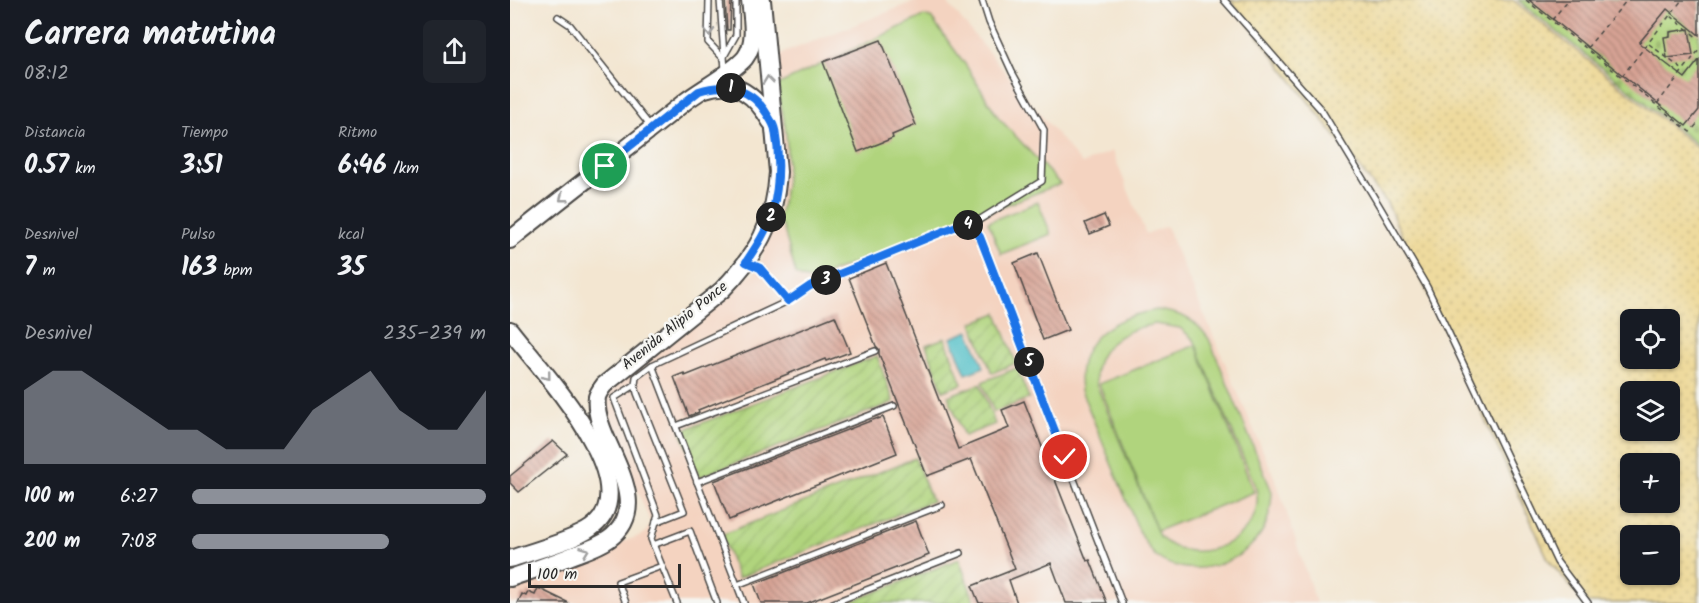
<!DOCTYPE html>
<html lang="es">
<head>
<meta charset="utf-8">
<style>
  body { margin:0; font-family:Kalam,sans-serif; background:#20242c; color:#f1f3f6; height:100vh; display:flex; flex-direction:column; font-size:22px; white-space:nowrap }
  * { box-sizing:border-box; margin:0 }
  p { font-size:20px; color:#9ea1a6 }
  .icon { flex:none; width:33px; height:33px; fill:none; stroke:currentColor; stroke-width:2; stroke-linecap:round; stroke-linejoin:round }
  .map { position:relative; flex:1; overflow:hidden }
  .drawer { display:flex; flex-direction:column; background:#171b24; width:510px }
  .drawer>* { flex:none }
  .buttons { position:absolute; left:1110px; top:309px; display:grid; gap:12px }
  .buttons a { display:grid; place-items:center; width:60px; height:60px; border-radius:9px; background:#171b24; box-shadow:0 2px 4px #0004; font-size:30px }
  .scale { position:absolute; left:18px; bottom:15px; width:153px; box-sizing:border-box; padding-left:6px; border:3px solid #2b2b2b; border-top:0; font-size:16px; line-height:21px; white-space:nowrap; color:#2b2b2b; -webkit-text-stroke:4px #f6f6f2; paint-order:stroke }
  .pin { position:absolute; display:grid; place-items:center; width:51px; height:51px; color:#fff; margin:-26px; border:3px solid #fff; border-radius:50%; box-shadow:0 2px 6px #0007 }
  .km { position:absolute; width:30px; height:30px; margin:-15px; border-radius:50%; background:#222; color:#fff; font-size:16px; line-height:30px; text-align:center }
  .round { display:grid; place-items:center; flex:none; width:63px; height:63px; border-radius:9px; background:#20242c }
  .summary { display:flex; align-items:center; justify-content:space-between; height:102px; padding:0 24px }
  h1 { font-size:33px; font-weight:800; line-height:45px }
  .metrics { display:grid; grid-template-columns:repeat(3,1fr); gap:9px; height:102px; padding:6px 24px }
  .metrics div { display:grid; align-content:center }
  .metrics b { font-size:26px; font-weight:800 }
  .metrics small { font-size:16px; font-weight:400 }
  .metrics p { font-size:16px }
  .chart { height:168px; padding:12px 24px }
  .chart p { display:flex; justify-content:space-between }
  .chart svg { width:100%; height:108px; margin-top:6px; fill:#8c9099; opacity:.7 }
  ul { padding:0 24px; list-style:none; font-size:20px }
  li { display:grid; grid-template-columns:96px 72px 1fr; align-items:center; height:45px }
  li i { height:15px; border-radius:8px; background:#8c9099 }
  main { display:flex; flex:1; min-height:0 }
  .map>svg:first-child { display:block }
  .built { fill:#f4d3c0 }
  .grass { fill:#b0d47d; stroke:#6e8054; stroke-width:1.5; fill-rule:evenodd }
  .sand { fill:url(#sand-dots); stroke:#8c8264; stroke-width:1.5; fill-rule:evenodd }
  .cemetery { fill:url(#cemetery-stones); stroke:#6e8054; stroke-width:1.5 }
  .garden { fill:url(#garden-furrows); stroke:#6e8054; stroke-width:1.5 }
  .water { fill:#52c0c8; stroke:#3e767a; stroke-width:1.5 }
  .building { fill:url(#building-back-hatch) }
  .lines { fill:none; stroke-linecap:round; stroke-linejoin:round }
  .service-casing { stroke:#494744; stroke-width:8 }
  .secondary-casing { stroke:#494744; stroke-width:20 }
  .path { stroke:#494744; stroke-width:1.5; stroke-dasharray:4.5 4.5; stroke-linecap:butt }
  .service { stroke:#fff; stroke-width:5 }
  .secondary { stroke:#fff; stroke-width:16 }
  .oneway { stroke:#a0a0a0 }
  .route-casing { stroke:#fff; stroke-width:12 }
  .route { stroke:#1a73e8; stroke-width:8 }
  .labels { text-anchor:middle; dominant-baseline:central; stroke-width:5; stroke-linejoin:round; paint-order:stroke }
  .street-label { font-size:15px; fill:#2b2b2b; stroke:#f6f6f2 }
</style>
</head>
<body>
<main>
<section class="drawer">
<div class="summary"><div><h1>Carrera matutina</h1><p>08:12</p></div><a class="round"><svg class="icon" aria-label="share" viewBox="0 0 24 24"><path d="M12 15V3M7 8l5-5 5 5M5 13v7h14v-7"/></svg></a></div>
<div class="metrics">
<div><p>Distancia</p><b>0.57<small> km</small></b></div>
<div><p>Tiempo</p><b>3:51</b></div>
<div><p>Ritmo</p><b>6:46<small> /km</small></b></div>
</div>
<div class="metrics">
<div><p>Desnivel</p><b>7<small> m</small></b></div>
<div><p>Pulso</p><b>163<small> bpm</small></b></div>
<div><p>kcal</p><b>35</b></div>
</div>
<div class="chart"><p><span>Desnivel</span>235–239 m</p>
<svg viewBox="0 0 160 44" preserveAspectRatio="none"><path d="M0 44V14L10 6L20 6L30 14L40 22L50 30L60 30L70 38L80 38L90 38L100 22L110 14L120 6L130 22L140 30L150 30L160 14V44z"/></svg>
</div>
<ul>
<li><b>100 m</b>6:27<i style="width:100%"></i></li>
<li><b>200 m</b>7:08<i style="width:67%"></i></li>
</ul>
</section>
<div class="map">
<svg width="1189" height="603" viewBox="0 0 1189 603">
  <defs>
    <pattern id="sand-dots" width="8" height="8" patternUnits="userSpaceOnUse" patternTransform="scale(1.5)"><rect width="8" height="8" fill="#eeda9e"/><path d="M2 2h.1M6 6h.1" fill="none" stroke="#cb8" stroke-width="1.8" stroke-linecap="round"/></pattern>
    <pattern id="cemetery-stones" width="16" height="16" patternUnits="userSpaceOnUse" patternTransform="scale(1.5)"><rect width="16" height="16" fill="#b0d47d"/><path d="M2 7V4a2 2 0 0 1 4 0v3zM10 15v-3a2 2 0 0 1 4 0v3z" fill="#98b66c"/></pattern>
    <pattern id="garden-furrows" width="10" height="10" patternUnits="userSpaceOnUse" patternTransform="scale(1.5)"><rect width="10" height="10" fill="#b0d47d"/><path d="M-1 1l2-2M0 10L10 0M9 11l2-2" fill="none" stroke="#98b66c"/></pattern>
    <pattern id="building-back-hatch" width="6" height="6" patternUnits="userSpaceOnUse" patternTransform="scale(1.5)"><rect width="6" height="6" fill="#d7a394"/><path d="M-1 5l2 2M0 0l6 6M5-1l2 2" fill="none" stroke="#af8579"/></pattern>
  </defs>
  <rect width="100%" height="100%" fill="#f6f6f2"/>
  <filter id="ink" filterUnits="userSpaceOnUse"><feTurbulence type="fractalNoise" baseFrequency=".0167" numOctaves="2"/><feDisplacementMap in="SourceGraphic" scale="12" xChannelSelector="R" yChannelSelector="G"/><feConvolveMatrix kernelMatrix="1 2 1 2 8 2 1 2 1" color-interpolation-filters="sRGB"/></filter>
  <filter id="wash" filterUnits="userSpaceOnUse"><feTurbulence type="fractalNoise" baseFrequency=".008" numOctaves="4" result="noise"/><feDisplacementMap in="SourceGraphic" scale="24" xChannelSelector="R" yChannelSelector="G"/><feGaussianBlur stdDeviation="1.35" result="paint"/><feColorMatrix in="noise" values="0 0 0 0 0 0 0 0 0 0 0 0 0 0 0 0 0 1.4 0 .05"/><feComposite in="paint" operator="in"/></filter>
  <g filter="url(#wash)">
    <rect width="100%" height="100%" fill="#f3e6d1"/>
    <polygon class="built" points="408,0 435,0 572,164 602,151 636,234 656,226 768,486 806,603 0,603 0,585 134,534 141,524 98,415 95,391 231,279 244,274 253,257 252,245 269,207 258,59"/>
    <g class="grass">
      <path d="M414,16L421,18L455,64L488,117L550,184L301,280L292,278L286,274L273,226L267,222C277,191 280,152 274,120C272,109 268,98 267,87L269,84Z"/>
      <polygon points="528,202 541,234 491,254 478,222"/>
      <path d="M647,310C671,313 685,319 699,339L762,492C761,507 759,523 749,536C728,566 679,579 648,558C639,551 634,540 629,531L571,390C564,339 603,317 647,310ZM645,324L670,328L684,340L746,488C758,539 683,572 649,536L587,386C579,349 614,329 645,324Z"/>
      <polygon points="686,345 744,492 647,531 589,384"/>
    </g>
    <path class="sand" d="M720,0H1003L1189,149V603H1075L1039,561L877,203ZM1120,320H1160V358H1120ZM1120,392H1160V430H1120ZM1120,464H1160V502H1120ZM1120,536H1160V574H1120Z"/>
    <polygon class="cemetery" points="1008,0 1189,0 1189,146"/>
    <g class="garden">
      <polygon points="487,313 506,363 482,373 462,323"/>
      <polygon points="435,338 452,384 433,391 416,345"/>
      <polygon points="367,356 384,402 189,477 171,431"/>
      <polygon points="507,368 519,398 484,412 472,382"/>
      <polygon points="470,384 485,424 454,436 438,396"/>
      <polygon points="405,458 422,501 228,578 211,535"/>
      <polygon points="449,559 465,603 338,603"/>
    </g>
    <polygon class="water" points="459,331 474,367 456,374 441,338"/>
    <g id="blocks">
      <g class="building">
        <polygon points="215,0 221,0 220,30 217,30"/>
        <polygon points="1019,0 1189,0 1189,35 1157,9 1129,43 1175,78 1189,60 1189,110 1176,126"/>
        <polygon points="1179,29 1183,55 1157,58 1154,37 1160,36 1160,32"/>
        <polygon points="371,40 406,125 382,135 383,138 348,152 313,62"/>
        <polygon points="594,215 599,226 580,234 575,223"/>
        <polygon points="528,253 558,330 533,340 504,263"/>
        <polygon points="376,263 448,449 499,428 492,410 514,401 577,561 580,560 597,603 556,603 541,563 499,580 507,603 469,603 462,586 505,569 461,459 417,476 369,354 369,349 366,346 339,278"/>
        <polygon points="325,316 340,352 316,361 315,359 188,410 189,412 179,416 164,377 174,373 175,376"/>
        <polygon points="373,417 387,453 219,520 204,481 368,418 368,419"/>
        <polygon points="43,441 57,454 9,492 0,483 0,476"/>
        <polygon points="406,521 419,555 297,603 251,603 244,584"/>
        <polygon points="28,588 59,603 8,603 12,594 16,596 18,592 25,595"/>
      </g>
    </g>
  </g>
  <g filter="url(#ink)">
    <use href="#blocks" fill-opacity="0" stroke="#494744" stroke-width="1.5"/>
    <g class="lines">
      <g class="service-casing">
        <g id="service">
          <polyline points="199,0 198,42 213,58 226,35 226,0"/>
          <polyline points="210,0 215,70"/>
          <polyline points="714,0 812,111 870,207 917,287 1047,562 1078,603"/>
          <polyline points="48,17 60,25 141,127"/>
          <polyline points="461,225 470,237 612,603"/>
          <polyline points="240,264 250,269 278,301 300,287 449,225 461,225 532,181 534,130 502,72 479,22 472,0"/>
          <polyline points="142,365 234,603"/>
          <polyline points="125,385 104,398 148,515 141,539 167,603"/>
          <polyline points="166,426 365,351"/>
          <polyline points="187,482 384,406"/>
          <polyline points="146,522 174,511 127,393 125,385 126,377 142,365 278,301"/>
          <polyline points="143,545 180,531 207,603"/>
          <polyline points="227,585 432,505"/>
          <polyline points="116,603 108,582 152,566"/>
          <polyline points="323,603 451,553"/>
        </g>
      </g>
      <g class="secondary-casing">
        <g id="secondary">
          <path d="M195,89C226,78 246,96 261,122"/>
          <path d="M0,240C58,193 118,148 176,101C192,89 223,72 235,58C247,42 242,18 240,0"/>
          <path d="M0,330C27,366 142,485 81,528C65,540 21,552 0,559"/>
          <path d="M0,578C20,571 41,564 61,556C74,551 88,547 99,539C150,501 81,440 87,397C88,393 91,389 94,385L212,290C247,254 265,223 268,172L252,0"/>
        </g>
      </g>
      <g class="path">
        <polyline points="1016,0 1180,132 1189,122"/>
        <polyline points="1161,16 1189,39"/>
        <polyline points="1042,20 1058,0"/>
        <polyline points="1139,44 1173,70"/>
        <polyline points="1077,48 1117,0"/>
        <polyline points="1112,76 1172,0"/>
        <polyline points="1147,104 1189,50"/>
      </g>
      <use href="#service" class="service"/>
      <use href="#secondary" class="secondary"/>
    </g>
    <defs><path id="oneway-chevron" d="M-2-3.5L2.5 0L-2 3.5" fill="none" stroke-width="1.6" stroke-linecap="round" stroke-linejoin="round" transform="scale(1.5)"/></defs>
    <g class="oneway">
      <use href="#oneway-chevron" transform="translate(199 32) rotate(89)"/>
      <use href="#oneway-chevron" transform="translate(258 80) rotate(-97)"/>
      <use href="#oneway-chevron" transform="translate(53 198) rotate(142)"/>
      <use href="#oneway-chevron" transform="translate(37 376) rotate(51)"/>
      <use href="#oneway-chevron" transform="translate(75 551) rotate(-21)"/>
    </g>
  </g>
  <g class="lines" filter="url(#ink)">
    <g class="route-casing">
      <path id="route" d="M95,166L189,91C216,82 242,89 257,114C260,119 264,124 265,130C270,157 269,187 262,213C257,231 246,247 236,262L250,268L278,301L300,286L449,225H461L470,237L555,457"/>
    </g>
    <use href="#route" class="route"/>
  </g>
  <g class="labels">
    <g class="street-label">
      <text transform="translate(165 326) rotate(-39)">Avenida Alipio Ponce</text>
    </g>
  </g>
</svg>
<div class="buttons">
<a><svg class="icon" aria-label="locate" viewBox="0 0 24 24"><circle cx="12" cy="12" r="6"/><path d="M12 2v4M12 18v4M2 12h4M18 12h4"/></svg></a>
<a><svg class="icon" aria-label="layers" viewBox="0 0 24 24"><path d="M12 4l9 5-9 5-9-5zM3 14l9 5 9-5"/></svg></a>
<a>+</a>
<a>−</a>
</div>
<div class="scale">100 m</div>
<div class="pin" style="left:95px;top:166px;background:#1e9e55"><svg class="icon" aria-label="arrive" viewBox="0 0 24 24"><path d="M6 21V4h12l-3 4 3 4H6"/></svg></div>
<div class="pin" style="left:555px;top:457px;background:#d93025"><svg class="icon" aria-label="check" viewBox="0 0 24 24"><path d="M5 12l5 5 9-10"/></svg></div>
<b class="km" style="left:221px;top:88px">1</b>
<b class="km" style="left:261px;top:217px">2</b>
<b class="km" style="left:316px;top:280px">3</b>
<b class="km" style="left:458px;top:225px">4</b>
<b class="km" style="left:519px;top:362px">5</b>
</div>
</main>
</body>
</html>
